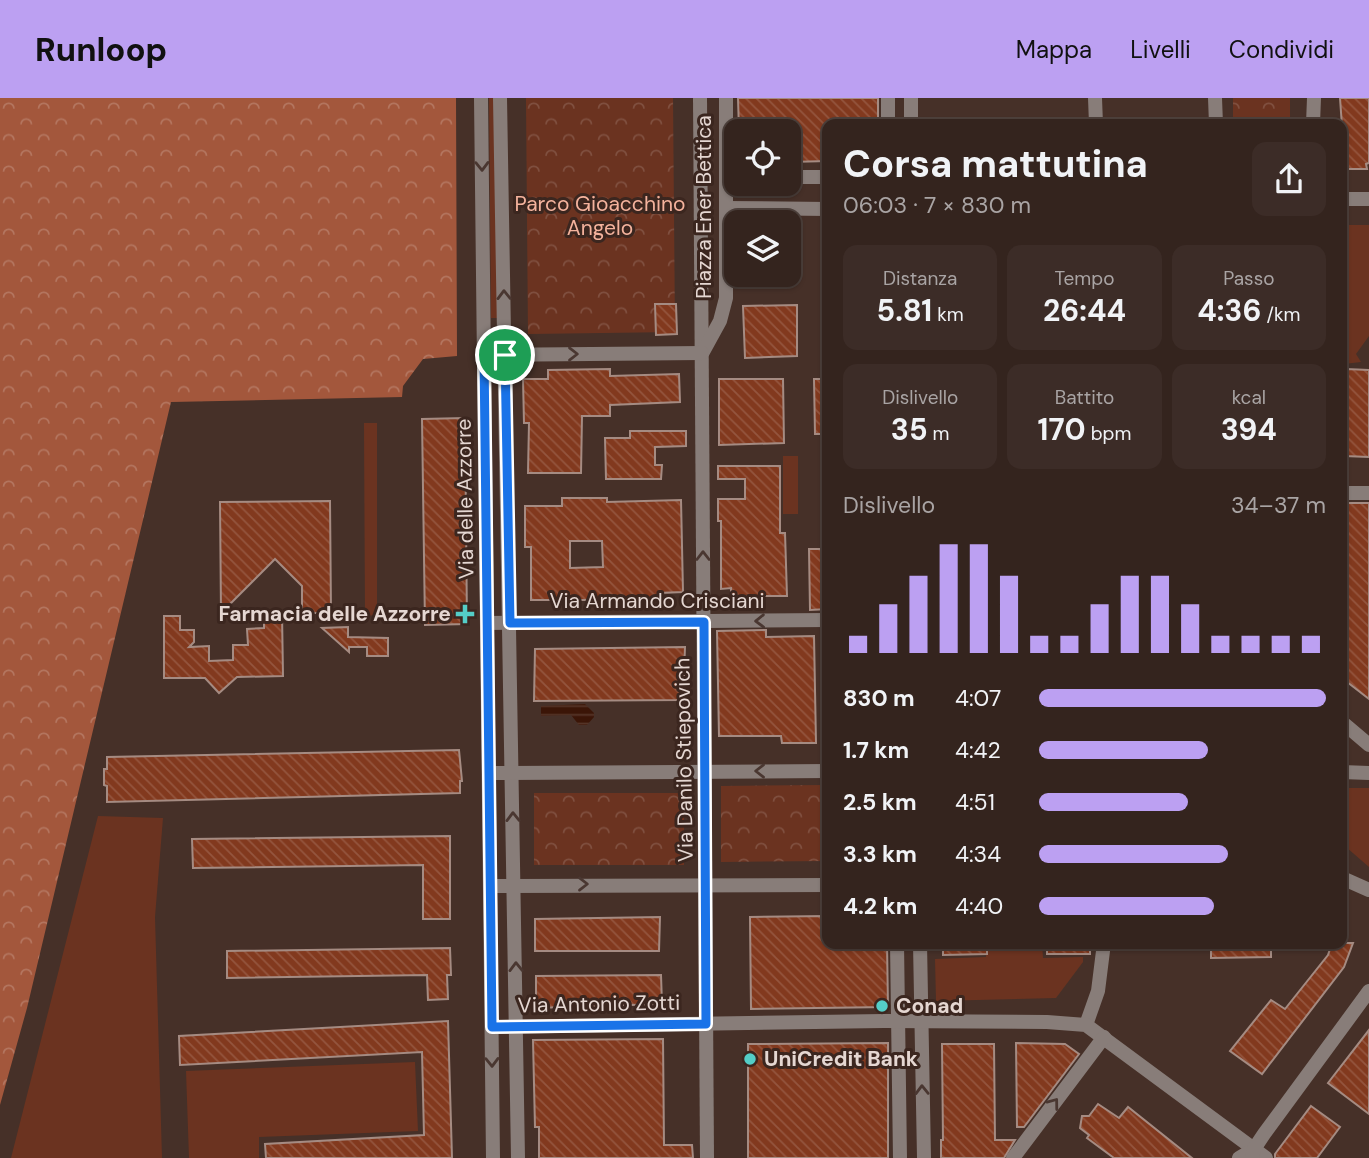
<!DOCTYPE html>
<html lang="it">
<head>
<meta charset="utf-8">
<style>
  body { margin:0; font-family:"DM Sans",sans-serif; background:#3c2c27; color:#f1f3f6; height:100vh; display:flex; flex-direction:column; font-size:26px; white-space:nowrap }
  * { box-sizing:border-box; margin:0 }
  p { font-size:23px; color:#a9a4a4 }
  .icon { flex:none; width:38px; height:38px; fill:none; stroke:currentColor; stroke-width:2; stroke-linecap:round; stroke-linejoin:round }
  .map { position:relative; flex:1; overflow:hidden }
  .sheet { position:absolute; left:822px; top:21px; width:525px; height:830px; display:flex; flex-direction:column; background:#34241e; border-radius:14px; box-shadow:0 2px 5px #0004,0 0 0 2px #4e413c }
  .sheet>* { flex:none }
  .fabs { position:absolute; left:724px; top:21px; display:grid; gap:14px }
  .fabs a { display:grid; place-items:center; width:77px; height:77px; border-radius:14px; background:#34241e; box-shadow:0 2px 5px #0004,0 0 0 2px #4e413c; font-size:35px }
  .pin { position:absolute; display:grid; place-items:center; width:60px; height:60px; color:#fff; margin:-30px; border:4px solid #fff; border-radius:50%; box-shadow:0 2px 7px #0007 }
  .round { display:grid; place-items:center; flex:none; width:74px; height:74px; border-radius:14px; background:#3c2c27 }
  .overview { display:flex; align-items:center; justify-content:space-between; height:119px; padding:0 21px }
  h1 { font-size:38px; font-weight:700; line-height:52px }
  .stats { display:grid; grid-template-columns:repeat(3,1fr); gap:10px; height:119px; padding:7px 21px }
  .stats div { display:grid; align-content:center; border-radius:14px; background:#3c2c27; text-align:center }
  .stats b { font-size:30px; font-weight:700 }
  .stats small { font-size:19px; font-weight:400 }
  .stats p { font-size:19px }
  .chart { height:196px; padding:14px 21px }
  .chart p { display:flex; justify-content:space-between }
  .chart svg { width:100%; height:126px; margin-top:7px; stroke:#bca0f2; stroke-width:6 }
  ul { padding:0 21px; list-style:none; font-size:23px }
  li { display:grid; grid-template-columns:112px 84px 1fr; align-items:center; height:52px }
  li i { height:18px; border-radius:9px; background:#bca0f2 }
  header { display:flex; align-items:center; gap:42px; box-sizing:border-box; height:98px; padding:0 35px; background:#bca0f2; color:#111 }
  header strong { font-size:33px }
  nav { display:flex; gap:38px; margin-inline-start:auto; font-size:24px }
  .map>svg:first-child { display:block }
  .green { fill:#6b3320 }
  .forest { fill:url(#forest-crowns) }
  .park { fill:url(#park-crowns) }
  .water { fill:url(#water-rules) }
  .building { fill:url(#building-back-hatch); stroke:#a58b82; stroke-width:2; fill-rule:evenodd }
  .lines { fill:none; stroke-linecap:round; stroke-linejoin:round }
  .minor { stroke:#887d79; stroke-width:14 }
  .tertiary { stroke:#887d79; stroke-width:14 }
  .oneway { stroke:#4a3731 }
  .route-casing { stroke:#fff; stroke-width:14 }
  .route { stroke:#1a73e8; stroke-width:9 }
  .poi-dot { fill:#54cdc7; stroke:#3b261f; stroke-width:2.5 }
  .labels { text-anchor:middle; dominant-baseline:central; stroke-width:6; stroke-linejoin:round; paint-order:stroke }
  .park-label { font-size:21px; fill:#f5b39d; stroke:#3b261f }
  .street-label { font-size:21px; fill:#e5d7d2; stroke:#3b261f }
  .poi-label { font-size:21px; font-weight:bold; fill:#e5d7d2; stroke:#3b261f; text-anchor:start }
</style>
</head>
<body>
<header>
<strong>Runloop</strong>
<nav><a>Mappa</a><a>Livelli</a><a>Condividi</a></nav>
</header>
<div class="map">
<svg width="1369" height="1060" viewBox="0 0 1369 1060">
  <defs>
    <pattern id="forest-crowns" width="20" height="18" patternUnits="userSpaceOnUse" patternTransform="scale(1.75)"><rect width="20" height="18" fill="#a3573c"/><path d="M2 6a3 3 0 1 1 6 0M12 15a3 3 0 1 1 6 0" fill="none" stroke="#b47660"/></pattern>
    <pattern id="park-crowns" width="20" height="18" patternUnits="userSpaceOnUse" patternTransform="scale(1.75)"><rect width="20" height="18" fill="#6b3320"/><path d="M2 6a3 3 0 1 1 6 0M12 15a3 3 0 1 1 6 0" fill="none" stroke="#805040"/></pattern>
    <pattern id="water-rules" width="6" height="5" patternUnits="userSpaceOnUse" patternTransform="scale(1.75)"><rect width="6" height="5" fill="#3b1507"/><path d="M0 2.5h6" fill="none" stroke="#57362a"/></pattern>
    <pattern id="building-back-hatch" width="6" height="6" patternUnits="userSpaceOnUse" patternTransform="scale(1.75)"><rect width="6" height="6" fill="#82391e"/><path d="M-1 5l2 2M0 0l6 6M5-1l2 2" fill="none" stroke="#94553e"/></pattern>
  </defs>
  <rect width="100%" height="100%" fill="#463028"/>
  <g class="green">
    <polygon points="489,0 496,0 498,220 491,220"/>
    <polygon points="1342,127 1369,127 1369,238 1356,256 1361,264 1344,266"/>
    <polygon points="364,325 377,325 377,517 365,518"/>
    <rect x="783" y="358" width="15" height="58"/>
    <polygon points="1342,690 1369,690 1369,769 1346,749 1342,741"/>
    <polygon points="98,718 163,720 155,819 162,1060 11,1060"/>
    <polygon points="986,845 1042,845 1043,860 1083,859 1083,864 1056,900 936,903 935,861 986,859"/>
    <polygon points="415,964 418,1033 259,1039 259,1060 189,1060 186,973"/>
  </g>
  <polygon class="forest" points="0,0 456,0 457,258 423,261 403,288 402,299 171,304 27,910 0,1007"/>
  <g class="park">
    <polygon points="526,0 673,0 675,234 528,236"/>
    <rect x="1233" y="0" width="57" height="26"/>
    <polygon points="828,687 828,763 721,764 721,688"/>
    <rect x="534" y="695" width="150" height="72"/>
  </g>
  <polygon class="water" points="585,606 594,615 594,619 587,627 579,627 571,617 541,618 541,608"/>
  <g class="building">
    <polygon points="738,0 878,0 878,26 828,26 828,63 789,64 789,33 739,33"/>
    <polygon points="1340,0 1369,0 1369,65 1366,66 1367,71 1345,71"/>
    <polygon points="655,206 676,206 677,236 656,237"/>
    <polygon points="797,207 797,258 745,260 743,208"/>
    <polygon points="610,271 610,278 679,276 680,304 610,307 610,318 582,318 581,375 528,375 529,325 524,325 523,281 548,281 548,272"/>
    <polygon points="1346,271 1369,272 1369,359 1345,358"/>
    <polygon points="719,281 783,281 784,345 719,347"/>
    <polygon points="814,281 828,281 828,336 815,336"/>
    <polygon points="465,320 467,526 425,527 422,321"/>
    <polygon points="630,333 686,333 686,348 655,349 655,367 662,367 661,381 606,381 605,340 630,340"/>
    <polygon points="718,368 780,368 780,435 785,435 787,498 731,498 731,490 721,491 721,423 718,423 718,401 745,401 745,381 718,381"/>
    <path d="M562,400H607V404L681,402L683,494L659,495V502H531V449H525V408H562ZM570,443H602L603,469L570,470Z"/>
    <polygon points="330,403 331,515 302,515 302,488 275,461 221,515 220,404"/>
    <polygon points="1342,405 1369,405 1369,601 1342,580"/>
    <polygon points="809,451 828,451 828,511 810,512"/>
    <polygon points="282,515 283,578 237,579 219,595 205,580 164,580 164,518 180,518 180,532 194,532 194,544 189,549 209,548 209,563 233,562 233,547 248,547 247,531 264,530 264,516"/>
    <polygon points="348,529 348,539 388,540 388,558 367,558 367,549 349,549 349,554 322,530"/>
    <polygon points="766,532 766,539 814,538 816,645 782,645 781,638 719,638 717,533"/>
    <polygon points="685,549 683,602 534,603 535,551"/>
    <polygon points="459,652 462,683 460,683 460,695 107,704 107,688 104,687 104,671 107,671 107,659"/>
    <polygon points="450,738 450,821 423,821 423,767 193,770 192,741"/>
    <polygon points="828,818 828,845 887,845 888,909 751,911 750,819"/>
    <polygon points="660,819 659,853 535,853 535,821"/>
    <polygon points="943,845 987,845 987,856 943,857"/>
    <rect x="1047" y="845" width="43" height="11"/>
    <polygon points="1211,845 1271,845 1271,859 1211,860"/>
    <polygon points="1332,845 1353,845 1344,869 1262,976 1230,953 1271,902 1285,911 1328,857"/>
    <polygon points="450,850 451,877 447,877 448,901 428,902 427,877 227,880 227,853"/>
    <polygon points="661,877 662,906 536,910 536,878"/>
    <polygon points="448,923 452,1060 266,1060 265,1046 424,1037 422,954 180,967 179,938"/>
    <polygon points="1369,932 1369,1016 1328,985"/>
    <polygon points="663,941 664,1047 692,1047 693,1060 539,1060 539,1029 535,1029 533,942"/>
    <polygon points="888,945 888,1060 748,1060 748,946"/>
    <polygon points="1016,945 1065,946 1079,956 1024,1029 1017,1029"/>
    <polygon points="942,946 994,946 995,1042 1015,1042 1004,1060 941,1060 941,1042 943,1042"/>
    <polygon points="1098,1006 1119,1020 1128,1009 1192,1060 1114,1060 1087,1040 1089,1037 1080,1030 1082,1018 1089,1018"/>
    <polygon points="1311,1008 1340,1029 1317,1060 1275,1060 1275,1056"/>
  </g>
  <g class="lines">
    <g class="minor">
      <polyline points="700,0 707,1060"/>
      <polyline points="888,0 888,26"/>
      <polyline points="911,0 911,26"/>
      <polyline points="1095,0 1096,26"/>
      <polyline points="789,79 828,79"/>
      <polyline points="1342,101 1369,101"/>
      <polyline points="727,110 828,111"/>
      <polyline points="703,254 720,223 726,200 726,0"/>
      <polyline points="484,257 702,255"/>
      <polyline points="1342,395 1369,395"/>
      <polyline points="487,525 828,522"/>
      <polyline points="1342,624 1369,647"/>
      <polyline points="897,845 900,1060"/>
      <polyline points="920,845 924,1060"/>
      <polyline points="1086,927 1098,893 1104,845"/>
      <polyline points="492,929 884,923 1047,924 1086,927 1266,1060"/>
      <polyline points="1013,1060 1104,939"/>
      <polyline points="1239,1060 1254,1051"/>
      <polyline points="1252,1060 1254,1051 1264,1036 1369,893"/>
    </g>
    <g class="tertiary">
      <polyline points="481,0 493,1060"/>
      <polyline points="500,0 518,1060"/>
      <polyline points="1215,0 1216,26"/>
      <polyline points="1313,26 1314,0"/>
      <polyline points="1342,674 1369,675"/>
      <polyline points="489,675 828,673"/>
      <polyline points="1342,780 1369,792"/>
      <polyline points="490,788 828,787"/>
    </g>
  </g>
  <defs><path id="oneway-chevron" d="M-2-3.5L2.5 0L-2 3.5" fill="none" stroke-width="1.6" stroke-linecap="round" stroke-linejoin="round" transform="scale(1.75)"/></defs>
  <g class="oneway">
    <use href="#oneway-chevron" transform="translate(482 68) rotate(89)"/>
    <use href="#oneway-chevron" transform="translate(504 197) rotate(-91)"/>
    <use href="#oneway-chevron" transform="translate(573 256)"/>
    <use href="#oneway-chevron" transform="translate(703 458) rotate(-90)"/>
    <use href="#oneway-chevron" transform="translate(760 523) rotate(179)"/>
    <use href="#oneway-chevron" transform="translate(760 673) rotate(180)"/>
    <use href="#oneway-chevron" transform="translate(513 719) rotate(-91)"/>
    <use href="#oneway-chevron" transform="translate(583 786)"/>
    <use href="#oneway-chevron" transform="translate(516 869) rotate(-91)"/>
    <use href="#oneway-chevron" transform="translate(492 964) rotate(89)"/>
    <use href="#oneway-chevron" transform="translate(922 992) rotate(-91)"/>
    <use href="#oneway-chevron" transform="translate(1054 1005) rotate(-53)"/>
  </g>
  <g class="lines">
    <g class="route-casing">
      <polygon id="route" points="484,257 505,257 510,525 704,524 706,926 492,929"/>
    </g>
    <use href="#route" class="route"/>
  </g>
  <g class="poi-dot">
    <path d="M461.5 505.5h7v7h7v7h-7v7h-7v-7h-7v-7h7z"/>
    <circle cx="882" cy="908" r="7"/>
    <circle cx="750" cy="961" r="7"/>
  </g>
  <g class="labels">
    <g class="park-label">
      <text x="600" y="106">Parco Gioacchino<tspan x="600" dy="24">Angelo</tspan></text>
    </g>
    <g class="street-label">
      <text transform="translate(704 109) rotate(-90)">Piazza Ener Bettica</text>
      <text transform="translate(465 401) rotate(-91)">Via delle Azzorre</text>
      <text x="657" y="503">Via Armando Crisciani</text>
      <text transform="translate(684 662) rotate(-91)">Via Danilo Stiepovich</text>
      <text transform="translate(599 906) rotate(-1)">Via Antonio Zotti</text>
    </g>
    <g class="poi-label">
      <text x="451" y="516" text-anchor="end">Farmacia delle Azzorre</text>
      <text x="896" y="908">Conad</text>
      <text x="764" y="961">UniCredit Bank</text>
    </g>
  </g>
</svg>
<div class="fabs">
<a><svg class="icon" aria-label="locate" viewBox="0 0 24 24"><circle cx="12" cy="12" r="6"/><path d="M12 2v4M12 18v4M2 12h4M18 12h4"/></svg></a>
<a><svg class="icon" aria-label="layers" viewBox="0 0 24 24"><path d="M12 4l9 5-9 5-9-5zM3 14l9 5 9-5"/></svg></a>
</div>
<div class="pin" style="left:505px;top:257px;background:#1e9e55"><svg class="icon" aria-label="arrive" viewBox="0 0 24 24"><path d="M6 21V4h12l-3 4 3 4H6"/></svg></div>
<section class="sheet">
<div class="overview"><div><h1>Corsa mattutina</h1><p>06:03 · 7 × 830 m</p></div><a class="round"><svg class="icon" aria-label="share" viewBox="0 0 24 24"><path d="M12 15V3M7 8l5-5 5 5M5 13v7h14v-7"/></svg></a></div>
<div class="stats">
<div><p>Distanza</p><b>5.81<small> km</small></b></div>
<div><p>Tempo</p><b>26:44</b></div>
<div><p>Passo</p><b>4:36<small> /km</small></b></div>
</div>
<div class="stats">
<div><p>Dislivello</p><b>35<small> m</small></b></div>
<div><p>Battito</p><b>170<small> bpm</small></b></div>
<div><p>kcal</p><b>394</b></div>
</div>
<div class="chart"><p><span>Dislivello</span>34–37 m</p>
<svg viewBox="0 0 160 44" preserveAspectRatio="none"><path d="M5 44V38M15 44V27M25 44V17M35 44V6M45 44V6M55 44V17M65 44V38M75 44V38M85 44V27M95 44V17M105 44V17M115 44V27M125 44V38M135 44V38M145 44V38M155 44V38"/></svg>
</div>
<ul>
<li><b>830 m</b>4:07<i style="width:100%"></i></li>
<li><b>1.7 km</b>4:42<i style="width:59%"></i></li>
<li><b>2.5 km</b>4:51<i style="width:52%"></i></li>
<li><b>3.3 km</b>4:34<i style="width:66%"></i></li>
<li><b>4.2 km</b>4:40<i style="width:61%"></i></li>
</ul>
</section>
</div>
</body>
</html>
